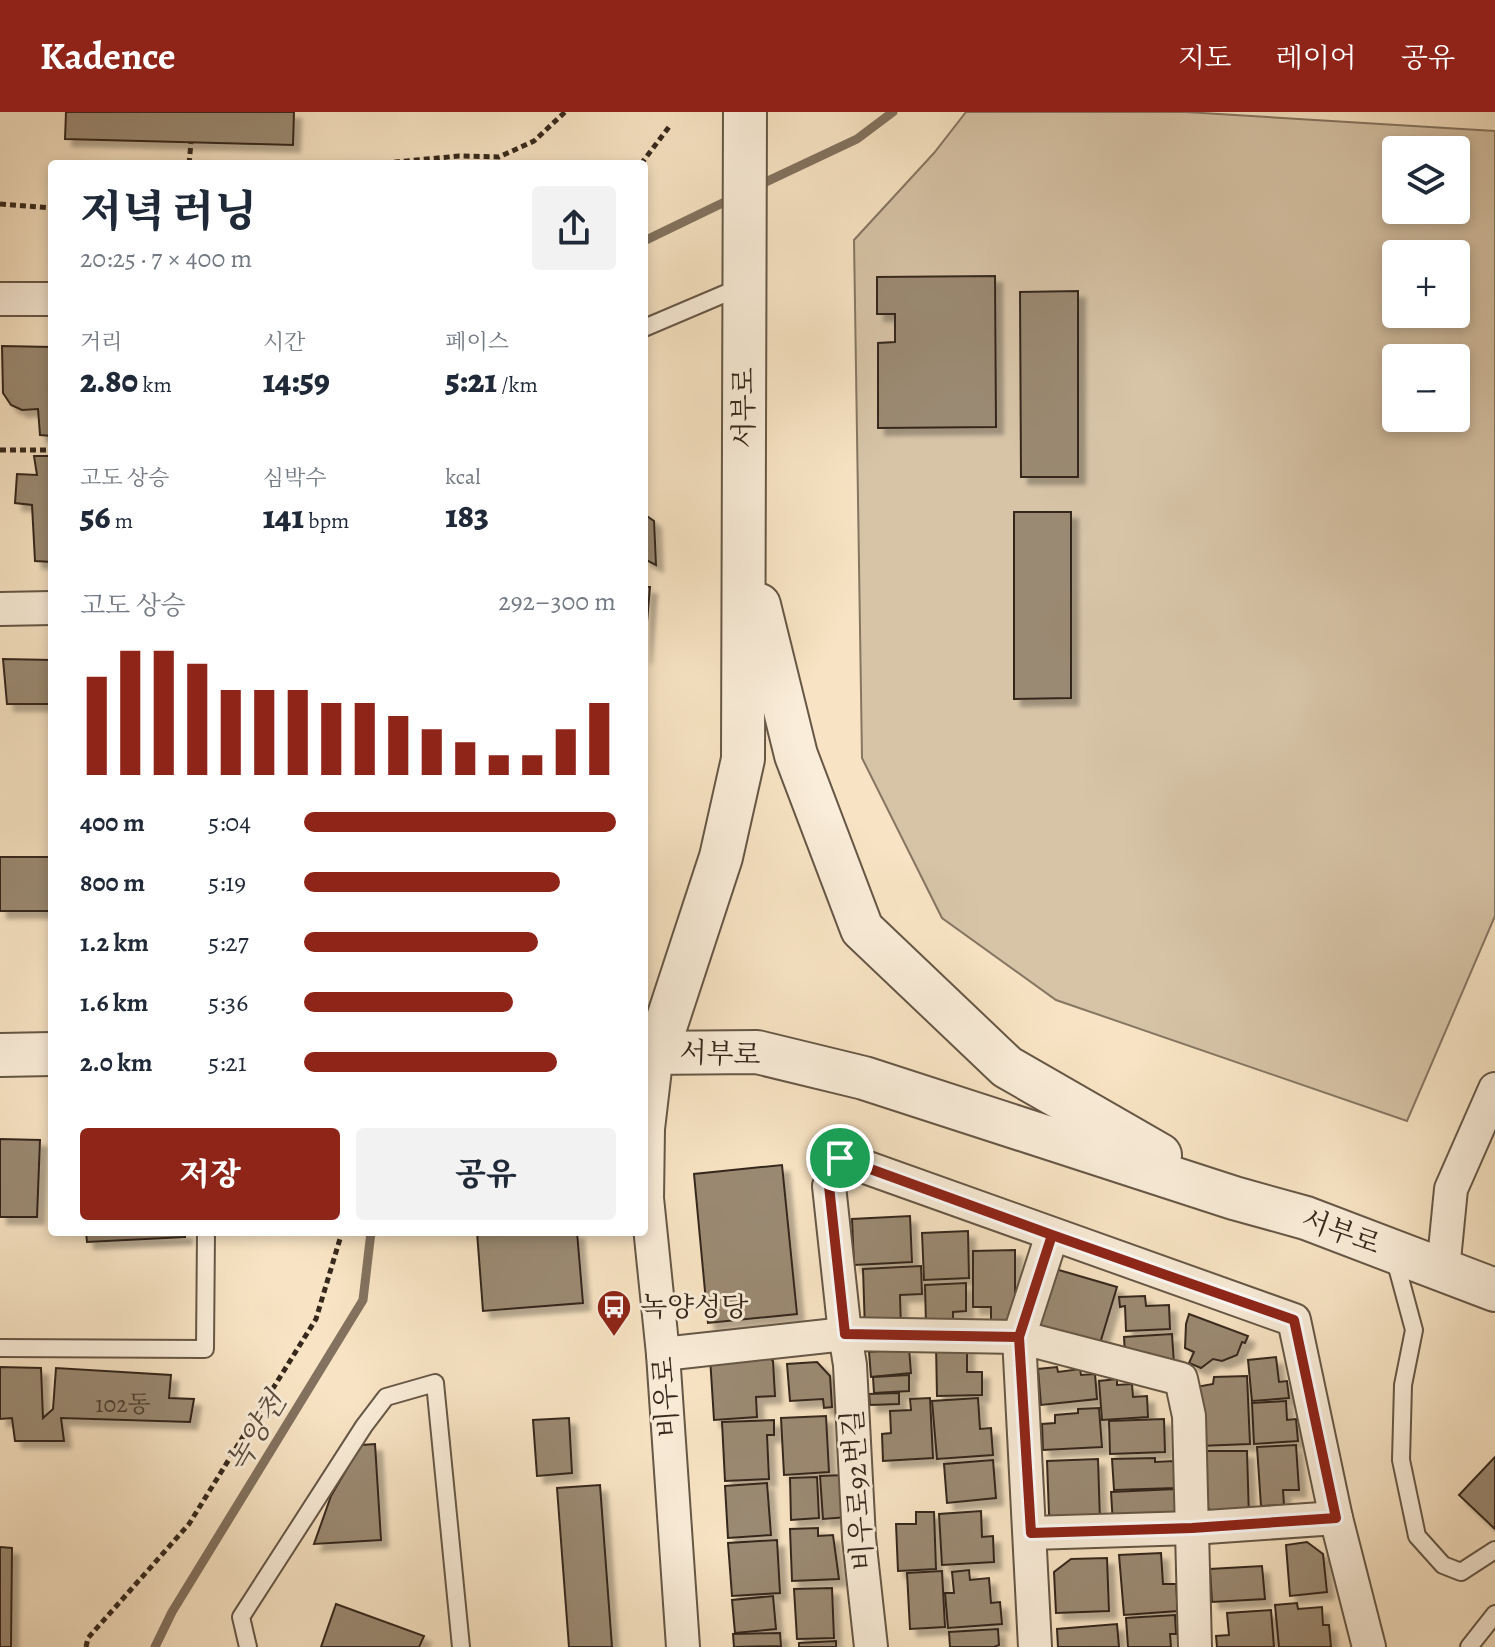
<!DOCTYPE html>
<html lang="ko">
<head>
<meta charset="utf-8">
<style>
  body { margin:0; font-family:Alegreya,"Noto Serif KR",serif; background:#f2f2f3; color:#1f2937; height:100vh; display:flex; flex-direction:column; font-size:30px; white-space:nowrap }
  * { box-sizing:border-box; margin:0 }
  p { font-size:26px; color:#747a83 }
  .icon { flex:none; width:44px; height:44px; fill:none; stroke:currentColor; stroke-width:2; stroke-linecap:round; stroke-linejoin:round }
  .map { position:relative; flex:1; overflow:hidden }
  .drawer { position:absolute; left:48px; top:48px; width:600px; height:1076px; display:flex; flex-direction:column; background:#fff; border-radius:8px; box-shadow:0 4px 12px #0003 }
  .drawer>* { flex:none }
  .buttons { position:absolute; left:1382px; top:24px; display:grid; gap:16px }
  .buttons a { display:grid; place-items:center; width:88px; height:88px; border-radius:8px; background:#fff; box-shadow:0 4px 12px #0003; font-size:40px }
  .pin { position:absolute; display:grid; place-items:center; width:68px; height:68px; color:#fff; margin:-34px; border:4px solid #fff; border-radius:50%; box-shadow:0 2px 8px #0007 }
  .round { display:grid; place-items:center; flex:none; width:84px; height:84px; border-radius:8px; background:#f2f2f3 }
  .overview { display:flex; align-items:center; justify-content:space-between; height:136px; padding:0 32px }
  h1 { font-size:44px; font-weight:800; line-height:60px }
  .metrics { display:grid; grid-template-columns:repeat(3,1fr); gap:12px; height:136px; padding:8px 32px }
  .metrics div { display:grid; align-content:center }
  .metrics b { font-size:34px; font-weight:800 }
  .metrics small { font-size:22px; font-weight:400 }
  .metrics p { font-size:22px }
  .chart { height:224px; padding:16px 32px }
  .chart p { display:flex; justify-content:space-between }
  .chart svg { width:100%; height:144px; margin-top:8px; stroke:#8f2418; stroke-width:6 }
  .cta { display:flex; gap:16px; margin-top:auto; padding:16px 32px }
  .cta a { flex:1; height:92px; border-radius:8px; background:#8f2418; color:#fff; font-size:32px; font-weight:800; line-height:92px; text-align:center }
  .cta a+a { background:#f2f2f3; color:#1f2937 }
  ul { padding:0 32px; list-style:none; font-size:26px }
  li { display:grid; grid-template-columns:128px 96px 1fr; align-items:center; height:60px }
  li i { height:20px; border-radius:10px; background:#8f2418 }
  header { display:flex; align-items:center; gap:48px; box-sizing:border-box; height:112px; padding:0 40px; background:#8f2418; color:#fff }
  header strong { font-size:38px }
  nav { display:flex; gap:44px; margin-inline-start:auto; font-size:28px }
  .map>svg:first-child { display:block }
  .green { fill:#d7c4a7; stroke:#867662; stroke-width:2; fill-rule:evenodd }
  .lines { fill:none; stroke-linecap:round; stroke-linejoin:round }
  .stream { stroke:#83725f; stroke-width:9 }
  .building { fill:#9b8a73; stroke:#36281c; stroke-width:2; filter:url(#shadow) }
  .service-casing { stroke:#665746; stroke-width:20 }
  .minor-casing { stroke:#665746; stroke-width:36 }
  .tertiary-casing { stroke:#665746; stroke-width:46 }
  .path { stroke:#36281c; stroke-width:5; stroke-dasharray:6 4; stroke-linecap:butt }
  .service { stroke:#faedd9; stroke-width:16 }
  .minor { stroke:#faedd9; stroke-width:32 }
  .tertiary { stroke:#faedd9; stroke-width:42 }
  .route-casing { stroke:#fff; stroke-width:16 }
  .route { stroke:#8f2418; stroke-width:10 }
  .labels { text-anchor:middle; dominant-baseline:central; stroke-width:6; stroke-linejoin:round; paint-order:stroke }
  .number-label { font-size:24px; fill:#4f4032 }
  .street-label { font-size:28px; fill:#36281c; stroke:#faedd9 }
  .poi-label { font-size:28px; fill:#36281c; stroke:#faedd9; text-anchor:start }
  .water-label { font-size:30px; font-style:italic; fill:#5c4d3d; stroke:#faedd9 }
</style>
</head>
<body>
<header>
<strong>Kadence</strong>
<nav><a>지도</a><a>레이어</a><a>공유</a></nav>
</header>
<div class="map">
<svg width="1495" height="1535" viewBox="0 0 1495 1535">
  <defs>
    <filter id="shadow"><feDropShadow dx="7" dy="7" stdDeviation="2" flood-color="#0004"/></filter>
  </defs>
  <rect width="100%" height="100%" fill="#f8e4c4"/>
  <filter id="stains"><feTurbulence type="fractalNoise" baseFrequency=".0025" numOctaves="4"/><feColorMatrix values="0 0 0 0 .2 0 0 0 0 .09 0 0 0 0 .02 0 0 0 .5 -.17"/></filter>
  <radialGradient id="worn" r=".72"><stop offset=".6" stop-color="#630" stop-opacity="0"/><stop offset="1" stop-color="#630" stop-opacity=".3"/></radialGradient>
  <path class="green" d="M966,0H1186L1495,19V804L1407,1009L1056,888L942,806L862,646L854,128L934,41ZM1396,38H1456V98H1396ZM1396,142H1456V202H1396ZM1396,246H1456V306H1396Z"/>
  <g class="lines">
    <g class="stream">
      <polyline points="755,75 857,27 893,0"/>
      <polyline points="644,129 735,85"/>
      <polyline points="155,1535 172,1500 363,1188 371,1120"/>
    </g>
  </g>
  <g class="building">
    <polygon points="66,0 294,0 293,33 65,27"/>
    <polygon points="995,164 996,315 878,316 878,231 895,230 895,202 877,202 877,165"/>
    <polygon points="1078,179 1078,365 1021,365 1020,180"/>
    <polygon points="2,234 52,235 52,324 40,323 38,297 22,298 11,293 3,281"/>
    <polygon points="34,344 52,344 52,450 35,449 32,393 15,391 17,362 37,363"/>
    <polygon points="1014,400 1071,400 1071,586 1014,587"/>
    <polygon points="644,402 654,409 656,453 644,447"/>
    <polygon points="644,475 650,475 644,545"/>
    <polygon points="3,547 52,548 52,592 7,592"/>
    <rect x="0" y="745" width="52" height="54"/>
    <polygon points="0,1027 40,1028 37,1105 0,1105"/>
    <polygon points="782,1053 797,1202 708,1211 694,1062"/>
    <polygon points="910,1104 912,1150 854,1153 852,1107"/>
    <polygon points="968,1119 969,1166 924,1168 922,1121"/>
    <polygon points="86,1120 185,1120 185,1125 87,1130"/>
    <polygon points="477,1120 577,1120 583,1191 483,1199"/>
    <polygon points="1015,1138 1015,1212 991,1212 991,1195 973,1195 973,1139"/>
    <polygon points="921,1154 922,1182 900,1183 901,1217 865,1219 863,1157"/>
    <polygon points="1052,1156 1117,1175 1098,1238 1034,1218"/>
    <polygon points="966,1171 966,1199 953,1200 953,1214 926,1214 925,1173"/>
    <polygon points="1145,1184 1146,1194 1169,1193 1170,1217 1126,1219 1125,1194 1120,1195 1119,1185"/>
    <polygon points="1189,1202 1248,1224 1245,1231 1242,1230 1237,1243 1222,1249 1213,1247 1201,1256 1189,1251 1194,1240 1185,1236 1186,1212"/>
    <polygon points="1172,1222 1174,1252 1154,1254 1149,1241 1125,1242 1124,1225"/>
    <polygon points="967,1232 967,1260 982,1260 982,1283 937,1284 936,1233"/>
    <polygon points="909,1236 911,1261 871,1265 869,1240"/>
    <polygon points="764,1241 773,1249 775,1284 756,1285 757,1305 714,1308 710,1245"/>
    <polygon points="1276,1245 1279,1270 1287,1269 1289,1286 1252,1289 1248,1248"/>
    <polygon points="817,1250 830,1264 832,1295 824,1296 823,1287 790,1289 787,1252"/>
    <polygon points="0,1255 41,1256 43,1306 53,1297 56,1256 171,1263 169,1286 194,1287 190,1310 61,1306 64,1329 15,1329 12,1306 0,1307"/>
    <polygon points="1057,1255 1058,1260 1080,1257 1081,1263 1095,1262 1097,1287 1041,1293 1038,1257"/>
    <polygon points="909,1263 909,1279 874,1281 873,1265"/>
    <polygon points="1247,1264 1250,1332 1199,1334 1196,1275 1213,1272 1214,1265"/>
    <polygon points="1117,1267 1117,1273 1132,1272 1133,1285 1147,1284 1148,1305 1102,1308 1099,1269"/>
    <polygon points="899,1281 899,1292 870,1293 869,1282"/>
    <polygon points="930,1286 933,1346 883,1349 882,1322 891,1321 890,1299 911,1298 910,1287"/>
    <polygon points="978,1286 980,1317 991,1316 993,1343 937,1347 932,1289"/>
    <polygon points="1286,1289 1287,1308 1296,1307 1298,1329 1254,1332 1252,1291"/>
    <polygon points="1099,1296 1102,1335 1043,1338 1042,1312 1055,1311 1055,1303 1078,1301 1078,1297"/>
    <polygon points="826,1304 829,1360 784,1363 781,1306"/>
    <polygon points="569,1306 572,1361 537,1364 533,1308"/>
    <polygon points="1164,1307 1165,1340 1110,1342 1109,1309"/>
    <polygon points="774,1308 774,1323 767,1323 769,1367 725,1369 722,1310"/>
    <polygon points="375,1332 381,1428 314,1432 331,1384 361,1333"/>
    <polygon points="1296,1333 1299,1378 1283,1378 1284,1393 1261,1394 1257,1335"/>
    <polygon points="1205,1339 1247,1339 1249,1406 1217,1404 1207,1395"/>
    <polygon points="1495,1345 1495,1417 1459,1383"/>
    <polygon points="1155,1346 1155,1350 1174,1349 1175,1376 1114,1378 1112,1347"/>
    <polygon points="1098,1347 1100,1409 1057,1411 1049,1402 1047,1349"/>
    <polygon points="993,1348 996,1386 947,1391 944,1352"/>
    <polygon points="845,1363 848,1405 823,1407 820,1364"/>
    <polygon points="817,1365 819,1406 791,1408 790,1366"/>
    <polygon points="767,1371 771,1423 728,1426 725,1374"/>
    <polygon points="600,1373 612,1535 569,1535 557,1376"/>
    <polygon points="1176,1377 1177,1401 1113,1413 1111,1380"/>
    <polygon points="981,1399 982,1425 993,1424 994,1450 942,1453 939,1402"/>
    <polygon points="916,1400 934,1400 936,1457 898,1459 896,1412 916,1412"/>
    <polygon points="818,1416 818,1424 833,1423 839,1467 792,1469 790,1417"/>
    <polygon points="777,1428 780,1481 732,1484 728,1431"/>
    <polygon points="1307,1430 1323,1442 1327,1480 1290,1484 1286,1433"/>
    <polygon points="0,1435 12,1436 11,1535 0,1535"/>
    <polygon points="1161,1441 1163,1472 1176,1472 1178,1499 1124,1503 1119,1443"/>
    <polygon points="1107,1446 1109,1499 1056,1501 1054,1460 1071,1447"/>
    <polygon points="1262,1454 1265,1487 1212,1490 1210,1457"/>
    <polygon points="969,1458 970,1468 989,1466 991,1491 1000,1490 1002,1512 948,1516 945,1481 954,1481 952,1460"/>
    <polygon points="942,1459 945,1515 910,1517 907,1461"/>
    <polygon points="832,1476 834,1526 797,1527 794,1477"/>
    <polygon points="773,1484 776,1517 735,1521 732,1488"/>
    <polygon points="1297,1491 1298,1497 1322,1495 1323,1513 1329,1513 1331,1535 1279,1535 1275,1493"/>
    <polygon points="336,1492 424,1524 419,1535 321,1535"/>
    <polygon points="1271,1498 1274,1535 1217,1535 1216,1524 1229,1523 1227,1501"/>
    <polygon points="1175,1503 1176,1522 1170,1522 1171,1535 1128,1535 1126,1506"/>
    <polygon points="1117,1512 1119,1535 1058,1535 1057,1517"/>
    <polygon points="998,1517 999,1533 994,1535 950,1535 949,1520"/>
    <polygon points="780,1521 781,1534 734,1535 733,1522"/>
    <polygon points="836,1529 836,1535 799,1535 799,1531"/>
  </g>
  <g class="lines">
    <g class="service-casing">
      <g id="service">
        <polyline points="644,216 743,174"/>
        <polyline points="1394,1144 1414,1218 1403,1273 1401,1348 1417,1424 1443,1453 1461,1460 1495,1438"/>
        <polyline points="0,1236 205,1237 206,1120"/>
        <polyline points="248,1535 241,1505 364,1314 386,1285 435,1271 461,1535"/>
        <polyline points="1469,1535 1495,1502"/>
      </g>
    </g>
    <g class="minor-casing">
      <g id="minor">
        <polyline points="0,187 52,187"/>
        <polyline points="0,497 52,496"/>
        <polyline points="657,940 648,1017 647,1086 663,1242 683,1535"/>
        <polyline points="1443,1158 1451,1077 1495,977"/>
        <polyline points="663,1242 845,1222 1019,1225 1181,1267 1189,1304 1195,1535"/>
        <polyline points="1031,1421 1192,1416 1336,1406"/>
        <polyline points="871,1535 859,1426 850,1253 845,1222 829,1074 840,1046 1294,1208 1336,1406 1369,1535"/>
        <polyline points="1035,1535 1019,1225 1052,1123"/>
      </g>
    </g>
    <g class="tertiary-casing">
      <g id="tertiary">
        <polyline points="759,493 796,643 862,817 1007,955 1160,1043"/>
        <polyline points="657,940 721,745 743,647 745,0"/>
        <polyline points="644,941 757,940 864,966 1234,1086 1306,1106 1495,1178"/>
        <polyline points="0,943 52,942"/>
      </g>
    </g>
    <g class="path">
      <polyline points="189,52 191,31"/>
      <polyline points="374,52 459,44 499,45 534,29 565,0"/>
      <polyline points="641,52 669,15"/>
      <polyline points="0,92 52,96"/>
      <polyline points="0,338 52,338"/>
      <polyline points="86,1535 88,1526 189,1412 316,1207 342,1120"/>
    </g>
    <use href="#service" class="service"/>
    <use href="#minor" class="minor"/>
    <use href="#tertiary" class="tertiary"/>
  </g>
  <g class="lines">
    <g class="route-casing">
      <polyline id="route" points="840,1046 1052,1123 1019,1225 1031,1421 1192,1416 1336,1406 1294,1208 1052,1123 1019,1225 845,1222 829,1074 840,1046"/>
    </g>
    <use href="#route" class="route"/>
  </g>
  <defs>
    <g id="bus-pin" transform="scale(1.8)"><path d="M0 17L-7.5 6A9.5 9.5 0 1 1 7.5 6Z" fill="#8f2418" stroke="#faedd9"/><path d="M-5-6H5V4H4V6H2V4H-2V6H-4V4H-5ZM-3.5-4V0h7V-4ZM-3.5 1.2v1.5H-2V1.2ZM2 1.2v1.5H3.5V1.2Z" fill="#fff"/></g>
  </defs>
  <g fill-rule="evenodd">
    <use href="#bus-pin" x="614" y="1195"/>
  </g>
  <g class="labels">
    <g class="number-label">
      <text x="123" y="1292">102동</text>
    </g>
    <g class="street-label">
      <text transform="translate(744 296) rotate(-90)">서부로</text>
      <text transform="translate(720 942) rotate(2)">서부로</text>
      <text transform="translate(1341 1120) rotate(20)">서부로</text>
      <text transform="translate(666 1285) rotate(-94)">비우로</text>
      <text transform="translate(858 1378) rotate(-94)">비우로92번길</text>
    </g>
    <g class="poi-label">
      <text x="640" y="1195">녹양성당</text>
    </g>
    <g class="water-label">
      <text transform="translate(256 1320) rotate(-59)">녹양천</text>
    </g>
  </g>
  <rect width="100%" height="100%" filter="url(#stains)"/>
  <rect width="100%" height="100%" fill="url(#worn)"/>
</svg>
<div class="buttons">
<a><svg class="icon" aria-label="layers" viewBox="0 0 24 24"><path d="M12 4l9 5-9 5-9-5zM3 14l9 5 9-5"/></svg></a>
<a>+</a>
<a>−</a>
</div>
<div class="pin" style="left:840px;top:1046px;background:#1e9e55"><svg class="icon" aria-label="arrive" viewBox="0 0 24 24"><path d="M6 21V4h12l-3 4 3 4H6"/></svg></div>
<section class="drawer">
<div class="overview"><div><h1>저녁 러닝</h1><p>20:25 · 7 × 400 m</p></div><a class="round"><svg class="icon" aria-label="share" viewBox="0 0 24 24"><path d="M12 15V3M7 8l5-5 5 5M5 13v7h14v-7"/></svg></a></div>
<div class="metrics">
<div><p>거리</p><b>2.80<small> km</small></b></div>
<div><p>시간</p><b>14:59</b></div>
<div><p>페이스</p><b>5:21<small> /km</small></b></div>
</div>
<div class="metrics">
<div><p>고도 상승</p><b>56<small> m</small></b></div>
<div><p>심박수</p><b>141<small> bpm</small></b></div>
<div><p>kcal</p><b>183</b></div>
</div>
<div class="chart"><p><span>고도 상승</span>292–300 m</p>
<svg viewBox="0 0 160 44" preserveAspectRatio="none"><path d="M5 44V14M15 44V6M25 44V6M35 44V10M45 44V18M55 44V18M65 44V18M75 44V22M85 44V22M95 44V26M105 44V30M115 44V34M125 44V38M135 44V38M145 44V30M155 44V22"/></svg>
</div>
<ul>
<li><b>400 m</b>5:04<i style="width:100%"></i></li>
<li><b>800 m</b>5:19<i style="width:82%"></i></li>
<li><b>1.2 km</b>5:27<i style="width:75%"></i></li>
<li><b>1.6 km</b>5:36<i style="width:67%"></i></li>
<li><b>2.0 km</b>5:21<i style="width:81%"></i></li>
</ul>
<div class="cta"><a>저장</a><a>공유</a></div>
</section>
</div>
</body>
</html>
